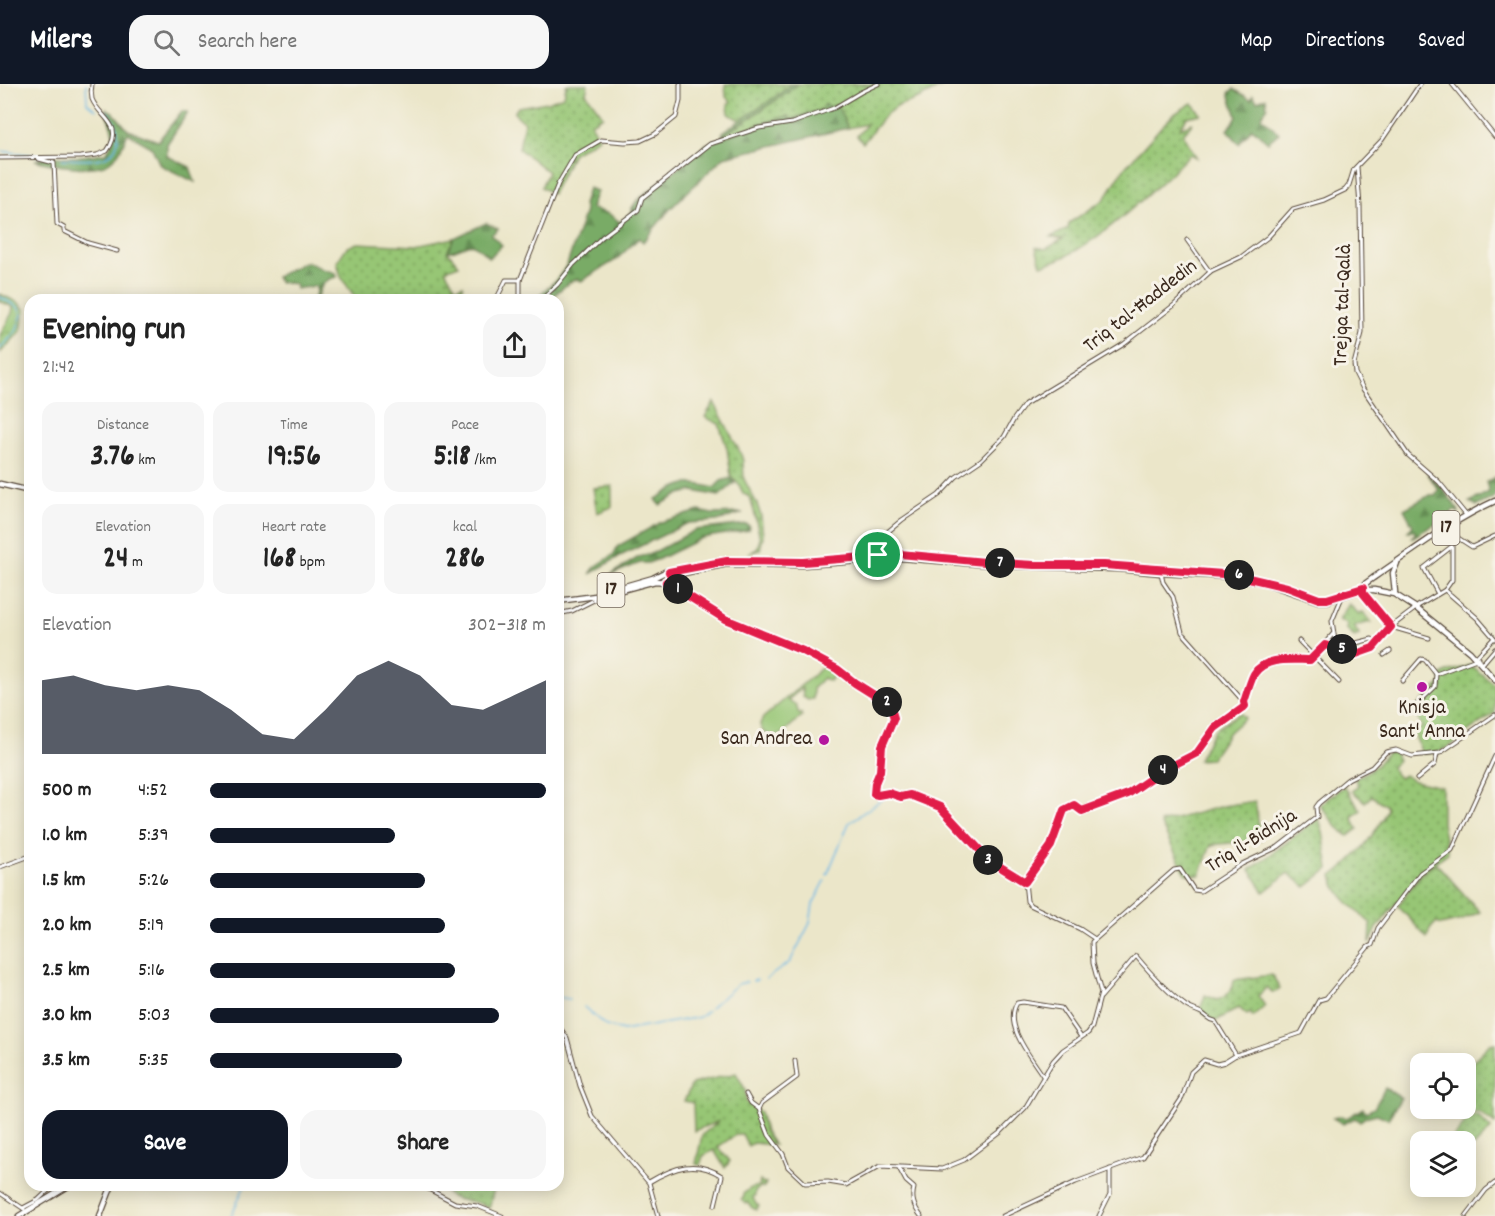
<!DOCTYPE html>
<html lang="en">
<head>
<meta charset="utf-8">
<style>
  body { margin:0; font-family:Dekko,sans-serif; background:#f6f6f6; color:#222; height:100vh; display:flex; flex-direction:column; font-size:22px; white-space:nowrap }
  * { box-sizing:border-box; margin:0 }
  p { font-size:20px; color:#767676 }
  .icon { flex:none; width:33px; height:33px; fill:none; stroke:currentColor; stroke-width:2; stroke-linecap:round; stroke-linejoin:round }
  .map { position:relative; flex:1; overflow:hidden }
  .details { position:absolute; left:24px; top:210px; width:540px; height:897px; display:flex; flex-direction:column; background:#fff; border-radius:18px; box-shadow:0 3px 15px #0003 }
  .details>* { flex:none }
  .tools { position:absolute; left:1410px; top:969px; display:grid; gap:12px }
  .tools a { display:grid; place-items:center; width:66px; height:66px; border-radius:12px; background:#fff; box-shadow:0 3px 15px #0003; font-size:30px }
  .pin { position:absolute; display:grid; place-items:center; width:51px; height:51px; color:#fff; margin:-26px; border:3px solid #fff; border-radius:50%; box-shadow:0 2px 6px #0007 }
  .km { position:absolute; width:30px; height:30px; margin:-15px; border-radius:50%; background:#222; color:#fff; font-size:16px; line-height:30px; text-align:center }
  .round { display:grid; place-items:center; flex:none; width:63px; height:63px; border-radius:18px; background:#f6f6f6 }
  .summary { display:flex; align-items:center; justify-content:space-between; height:102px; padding:0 18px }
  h1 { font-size:33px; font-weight:700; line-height:45px }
  .figures { display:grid; grid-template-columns:repeat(3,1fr); gap:9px; height:102px; padding:6px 18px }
  .figures div { display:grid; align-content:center; border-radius:15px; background:#f6f6f6; text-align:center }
  .figures b { font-size:30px; font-weight:700 }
  .figures small { font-size:16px; font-weight:400 }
  .figures p { font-size:16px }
  .chart { height:168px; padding:12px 18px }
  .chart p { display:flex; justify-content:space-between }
  .chart svg { width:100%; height:108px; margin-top:6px; fill:#111827; opacity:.7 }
  .action { display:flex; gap:12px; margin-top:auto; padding:12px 18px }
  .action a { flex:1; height:69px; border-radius:18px; background:#111827; color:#fff; font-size:24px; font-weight:700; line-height:69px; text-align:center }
  .action a+a { background:#f6f6f6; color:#222 }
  ul { padding:0 18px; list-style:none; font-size:20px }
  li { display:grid; grid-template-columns:96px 72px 1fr; align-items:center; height:45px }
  li i { height:15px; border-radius:8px; background:#111827 }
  header { display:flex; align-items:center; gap:36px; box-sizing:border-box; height:84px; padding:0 30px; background:#111827; color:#fff }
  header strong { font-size:28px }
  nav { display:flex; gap:33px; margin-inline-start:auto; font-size:21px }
  .search { width:420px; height:54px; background:#f6f6f6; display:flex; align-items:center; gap:15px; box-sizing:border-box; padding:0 21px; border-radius:18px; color:#767676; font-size:22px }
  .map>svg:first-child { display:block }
  .grass { fill:url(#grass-dots); stroke:#697849; stroke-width:1.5 }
  .forest { fill:url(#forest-firs); stroke:#5a6a42; stroke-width:1.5 }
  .park { fill:url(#park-crowns); stroke:#697849; stroke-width:1.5 }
  .pitch { fill:#97c674; stroke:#697849; stroke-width:1.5 }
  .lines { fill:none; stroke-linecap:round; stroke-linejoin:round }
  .stream { stroke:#6cb8e6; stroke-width:1.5 }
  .minor-casing { stroke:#554638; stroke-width:5 }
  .major-casing { stroke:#554638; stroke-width:7 }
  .minor { stroke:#fff; stroke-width:3 }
  .major { stroke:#fff; stroke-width:4.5 }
  .route-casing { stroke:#fff; stroke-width:12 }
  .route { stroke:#e11d48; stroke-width:8 }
  .poi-dot { fill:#b5179e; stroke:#f7f3e8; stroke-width:2 }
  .labels { text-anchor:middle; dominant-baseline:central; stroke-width:6; stroke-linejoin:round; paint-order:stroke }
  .shield { fill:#f7f3e8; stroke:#73665b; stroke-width:1.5 }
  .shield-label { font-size:20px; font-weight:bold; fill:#3b2a1e }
  .street-label { font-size:21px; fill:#3b2a1e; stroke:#f7f3e8 }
  .poi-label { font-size:21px; fill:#3b2a1e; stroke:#f7f3e8 }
</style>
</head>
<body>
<header>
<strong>Milers</strong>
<div class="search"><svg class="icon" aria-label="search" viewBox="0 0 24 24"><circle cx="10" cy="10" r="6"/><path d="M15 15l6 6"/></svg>Search here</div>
<nav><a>Map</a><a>Directions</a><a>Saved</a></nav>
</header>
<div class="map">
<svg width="1495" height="1132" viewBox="0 0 1495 1132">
  <defs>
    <pattern id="grass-dots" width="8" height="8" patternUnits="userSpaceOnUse" patternTransform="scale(1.5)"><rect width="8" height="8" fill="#97c674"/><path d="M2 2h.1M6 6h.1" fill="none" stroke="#7ca15f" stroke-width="1.8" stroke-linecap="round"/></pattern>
    <pattern id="forest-firs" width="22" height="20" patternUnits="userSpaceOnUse" patternTransform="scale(1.5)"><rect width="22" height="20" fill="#79ab66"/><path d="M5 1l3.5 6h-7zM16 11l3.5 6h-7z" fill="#648b53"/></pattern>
    <pattern id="park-crowns" width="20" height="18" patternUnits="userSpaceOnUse" patternTransform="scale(1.5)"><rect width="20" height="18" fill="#97c674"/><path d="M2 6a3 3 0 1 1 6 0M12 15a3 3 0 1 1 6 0" fill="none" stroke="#7ca15f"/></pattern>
  </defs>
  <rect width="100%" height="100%" fill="#f7f3e8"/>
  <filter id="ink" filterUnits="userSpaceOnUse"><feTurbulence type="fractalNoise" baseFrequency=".0167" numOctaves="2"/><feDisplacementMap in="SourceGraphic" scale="12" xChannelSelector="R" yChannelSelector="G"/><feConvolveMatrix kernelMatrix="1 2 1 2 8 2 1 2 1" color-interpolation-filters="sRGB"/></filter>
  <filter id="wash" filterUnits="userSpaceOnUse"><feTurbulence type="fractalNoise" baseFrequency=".008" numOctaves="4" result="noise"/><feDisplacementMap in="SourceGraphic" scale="24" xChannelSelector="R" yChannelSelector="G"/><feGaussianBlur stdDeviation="1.35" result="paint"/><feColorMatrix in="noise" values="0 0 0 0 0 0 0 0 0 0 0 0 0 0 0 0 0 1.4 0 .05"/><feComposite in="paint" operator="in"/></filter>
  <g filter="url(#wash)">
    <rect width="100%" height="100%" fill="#ebe6c9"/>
    <g class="grass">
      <polygon points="571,0 588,0 586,9 603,32 591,39 599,54 573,69 552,110 541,103 548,88 519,65 524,38 514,29 518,23 547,18 564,12 566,1"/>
      <polygon points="725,0 791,0 781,9 741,37 729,30 728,20 731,18 726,13"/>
      <polygon points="797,0 947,0 918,15 900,21 886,30 863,59 857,52 867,40 848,44 836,21 789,36 788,33 759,40 724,54 722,52 784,11"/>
      <path d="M1192,19L1201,30L1187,33L1180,44L1193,39L1183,50L1197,74L1190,70C1157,103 1086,173 1041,181L1036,163L1046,165L1063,155L1051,153L1068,145L1069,139L1104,116L1123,86L1161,43L1174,30Z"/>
      <polygon points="454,154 448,168 459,181 445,186 456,204 463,201 462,216 357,216 341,193 337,178 346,164 357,159 416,162"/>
      <polygon points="714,318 741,370 743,377 744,395 757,420 761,432 763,452 760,466 749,469 757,465 760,455 754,427 750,414 743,409 739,401 731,392 727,364 719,340 705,333"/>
      <polygon points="612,402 612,423 597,429 593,404"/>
      <polygon points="1349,520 1359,530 1363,528 1371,538 1354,542 1359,551 1354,553 1346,544 1348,541 1339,536"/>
      <polygon points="1471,581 1495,601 1495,629 1455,656 1455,659 1441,667 1422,670 1414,649 1422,643 1414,625 1443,597 1440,593 1445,589"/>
      <polygon points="1240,629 1245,634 1229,648 1211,675 1198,676 1214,646"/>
      <path d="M1388,668H1394L1398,676L1391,684L1399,694L1404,691L1414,697L1442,703V740L1448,769L1420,789L1377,844L1370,860L1371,840C1355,824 1338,814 1332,792C1355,775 1376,751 1387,725L1386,722L1372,712L1365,718L1352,707L1358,701L1355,695L1376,682Z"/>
      <polygon points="1344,702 1361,726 1352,733 1358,745 1348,752 1337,743 1320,721"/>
      <polygon points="1255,717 1261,756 1211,761 1200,791 1186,790 1160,739 1223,722"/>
      <polygon points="1319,734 1323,748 1329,785 1306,803 1288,789 1264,808 1250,786"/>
      <polygon points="1436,779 1480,828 1462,836 1441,841 1436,839 1430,845 1427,854 1398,822 1421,791"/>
      <path d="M1272,891L1280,904L1273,909L1267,903L1258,912L1265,922L1253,933L1250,929L1247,931L1239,924L1216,937L1210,935L1200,926L1205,911L1217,916C1227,913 1233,906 1234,896Z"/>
      <polygon points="1495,959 1495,1040 1479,1028 1471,1029 1466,1023 1466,984 1490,960"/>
      <polygon points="736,989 745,1005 746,1018 760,1028 765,1048 774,1061 753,1059 748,1062 742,1050 737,1050 718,1063 730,1077 725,1084 714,1066 703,1072 700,1081 696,1080 702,1051 719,1037 694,1047 693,1019 684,1017 692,1000"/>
      <polygon points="1477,1031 1491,1045 1466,1071 1466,1058 1451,1057 1468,1035"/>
      <polygon points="760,1097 763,1100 766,1099 764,1104 760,1103 755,1108 755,1112 753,1114 756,1120 759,1122 756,1126 751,1123 748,1118 746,1120 741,1116 744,1113 743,1110 751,1104 759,1102"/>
      <path d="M440,1101H495L489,1124C470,1111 454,1124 440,1101Z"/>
    </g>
    <g class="forest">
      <polygon points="791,0 797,0 784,11 722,52 723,48 781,9"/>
      <polygon points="1234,5 1251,16 1253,11 1257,17 1266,14 1267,24 1261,32 1279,49 1268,58 1252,44 1239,60 1228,46 1237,33 1229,9"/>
      <polygon points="824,20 828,23 837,21 848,44 724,73 670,125 643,158 639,154 616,176 581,197 578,195 570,198 548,216 534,216 557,195 567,181 585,127 583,121 588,104 597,107 591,124 609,130 620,138 632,128 632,124 638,115 640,117 641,113 702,65 704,61 759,40 788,32 790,36 822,25"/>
      <path d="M106,25L113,28L128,46L158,57L182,27L188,28L167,60V72L190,83L195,98L160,81L152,64L128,49C123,59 120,71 110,78C96,89 52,81 35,76L51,73H75L106,69C121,50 108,43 106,25Z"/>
      <path d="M486,139L498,145L491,151L502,161L489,174C467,151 472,163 447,168L454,154Z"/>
      <path d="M308,178L322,185L336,189L337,193C324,195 321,202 317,214H314L317,207L315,202L296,205L295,200L279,198L276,193L302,179Z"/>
      <polygon points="1427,389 1442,404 1458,425 1459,429 1454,426 1448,433 1454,436 1443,443 1435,440 1411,454 1415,450 1415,447 1408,447 1413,442 1404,425 1430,411 1435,411 1439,406"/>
      <polygon points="1495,393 1495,413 1477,422 1470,418 1489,408 1486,398"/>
      <path d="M731,394L735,399L719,412L693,407L680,410L660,421L656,415C682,399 684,396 714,404L721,397Z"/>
      <polygon points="699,427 712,430 743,429 717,437 688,439 620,472 590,490 595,483 613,471 618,462 661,438"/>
      <polygon points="747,440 750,443 749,446 702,454 659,475 648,479 640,479 610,491 639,473 653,469 695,446"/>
      <polygon points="1385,1004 1401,1014 1388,1035 1377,1030 1365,1033 1360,1038 1355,1034 1343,1040 1333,1034 1341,1032 1347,1034 1363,1024 1366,1028 1374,1024"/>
    </g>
    <polygon class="park" points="0,210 19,219 25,226 21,247 0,269 0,251 12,229 13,223 0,217"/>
    <path class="pitch" d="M824,582L834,592L829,597L823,594L813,604V615L808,616L803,613L802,604L788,616L796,621L799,630L801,629L802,632L779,652C770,652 761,650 760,640L763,634Z"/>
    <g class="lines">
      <g class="stream">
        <polyline points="86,0 87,19 96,26"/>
        <polyline points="0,67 42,72"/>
        <path d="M62,75C75,75 93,78 105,73C124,64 120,38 106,27"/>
        <polyline points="0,213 18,223 22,231 16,247 0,265"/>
        <polyline points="827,791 849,739 885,713"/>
        <polyline points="766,895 790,878 810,839 813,820 825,797"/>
        <polyline points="753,897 757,896"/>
        <polyline points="558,913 569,915"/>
        <polyline points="584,923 606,942 623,947 700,933 707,927"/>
        <polyline points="710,924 738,900 747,898"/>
        <polyline points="231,1132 245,1101"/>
      </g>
    </g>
  </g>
  <g filter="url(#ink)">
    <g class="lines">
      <g class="minor-casing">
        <g id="minor">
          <polyline points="1452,0 1495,53"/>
          <path d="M0,74L81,73L97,71L107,67C126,40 99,34 92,15C91,10 91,5 92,0"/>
          <polyline points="39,75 54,79 57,140 64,144 64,147 88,159 117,167"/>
          <polyline points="1357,83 1360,122 1362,249 1354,280 1355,289 1363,305 1408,371 1439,398 1466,431"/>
          <polyline points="1187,156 1210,188"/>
          <polyline points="496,216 506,196 520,196"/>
          <polyline points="520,216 520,196 558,100 575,71 601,56 625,58 640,57 655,50 676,33 680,17 680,0"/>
          <polyline points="541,216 557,201 573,181 602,153 638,126 642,114 710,60 759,44 792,39 834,24 861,8 878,0"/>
          <polyline points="1448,443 1452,450 1472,463 1495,452"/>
          <polyline points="878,471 885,450 902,436 939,411 956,393 981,376 1004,353 1014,335 1025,320 1124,260 1173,222 1211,187 1241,173 1268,153 1293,125 1324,116 1345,106 1349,101 1354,85 1382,56 1420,0"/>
          <polyline points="1161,489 1163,498 1173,513 1182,548 1244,618"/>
          <path d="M672,496C707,535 759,546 804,567C827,579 847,594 869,609C876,613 888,616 892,624C898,637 885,649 882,662C879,671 883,681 880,689C878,698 872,702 875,711C900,711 917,710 940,723L989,776L1025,798"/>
          <polyline points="667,499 682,507"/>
          <polyline points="1363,505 1363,509 1388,542 1429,554"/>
          <polyline points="1445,506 1477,534 1495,555"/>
          <polyline points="1438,510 1424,484 1451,463"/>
          <polyline points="1418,522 1445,506 1452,496 1452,450"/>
          <polyline points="558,530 572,527 594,516 594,513"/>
          <polyline points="1299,557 1339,598"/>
          <polyline points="1356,559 1372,555 1377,560"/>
          <polyline points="1326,561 1356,570 1373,564 1391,543 1416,524"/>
          <polyline points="1336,563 1332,537 1342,513"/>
          <polyline points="1384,571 1390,567"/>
          <polyline points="1477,572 1494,554"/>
          <polyline points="1483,579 1495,565"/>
          <polyline points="1402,597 1421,575 1425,576 1436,590"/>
          <polyline points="1413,624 1435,603 1436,590 1479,574"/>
          <polyline points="1417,695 1435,680 1437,670"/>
          <polyline points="0,783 30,772"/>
          <path d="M1025,798L1051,762L1064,726L1075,721L1082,727L1128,710L1160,688L1197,669L1216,644L1243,624L1245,622L1244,618C1247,609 1250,598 1254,590C1265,572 1292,576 1309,577L1333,550"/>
          <polyline points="1025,798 1027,817 1030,821 1080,845 1095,855"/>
          <path d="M1101,913L1136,872C1151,890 1167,908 1186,922C1192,926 1199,927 1203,930C1208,933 1208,936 1215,937L1236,971"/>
          <polyline points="558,941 567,954 580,1002 592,1032 649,1099 658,1132"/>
          <path d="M1043,992C1032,974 1003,942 1017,919L1023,918L1061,924L1081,953"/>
          <polyline points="746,1010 751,1019 759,1025 769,1051 783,1070 788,1083 805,1099 828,1098 846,1101 880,1082 942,1085 964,1076 1001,1048 1025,1024 1053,977 1063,966 1088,949 1092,943 1101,909 1093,879 1092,858 1174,786 1180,785 1194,806 1201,807 1242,780 1278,763 1317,733 1316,723 1319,719 1348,695 1372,683 1386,668 1396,666 1412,672 1440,669 1495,631"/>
          <polyline points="759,1025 762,1019 797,993 795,977"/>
          <path d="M899,1084L906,1097L914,1104C911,1115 914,1123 921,1132"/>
          <path d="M649,1098C674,1083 696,1075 722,1092L715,1121"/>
          <polyline points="421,1101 455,1119 477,1122 502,1132"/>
          <polyline points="0,1109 24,1125"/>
          <polyline points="23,1124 38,1116 54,1101"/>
          <polyline points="1003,1132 1076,1098 1143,1073 1182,1014 1191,988 1204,976 1217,980 1225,978 1236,971 1301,949 1319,916 1326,914 1368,863 1372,861 1378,844 1420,789 1452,766 1495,672"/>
          <polyline points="1099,1132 1110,1110 1110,1085"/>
          <polyline points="1466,1132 1486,1106 1495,1099"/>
        </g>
      </g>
      <g class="major-casing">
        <g id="major">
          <polyline points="0,400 30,407"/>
          <polyline points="823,477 878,471 922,472"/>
          <polyline points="1062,481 1110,482"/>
          <path d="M1363,504L1366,499L1373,494C1413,467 1451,437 1495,417"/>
          <polyline points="611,506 653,494 665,488 704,481"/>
          <polyline points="1395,508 1393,489 1397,479"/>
          <polyline points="558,517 603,511 655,497 668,498 679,490 727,480 803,481 900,474 1005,482 1118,485 1161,489 1236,493 1265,499 1318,517 1328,517 1362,506 1374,506 1394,510 1416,524 1470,568 1495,596"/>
          <polyline points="19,1132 70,1101"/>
          <polyline points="100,1132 112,1101"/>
        </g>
      </g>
      <use href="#minor" class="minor"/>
      <use href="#major" class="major"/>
    </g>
  </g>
  <g class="lines" filter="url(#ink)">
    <g class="route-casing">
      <path id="route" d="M900,470L985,478L1034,481H1104L1236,491L1287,503L1319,515H1327L1363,504V509L1391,543L1373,564L1356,570L1325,561L1310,576C1292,576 1265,572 1254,590C1250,598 1247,609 1244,618L1245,622L1243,624L1215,644L1197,669L1160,688L1128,710L1082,727L1074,721L1064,726L1051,762L1025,798L989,776L940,723L910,711L901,713L889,709L878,711L874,710L875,699L880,687L882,662L894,634L890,621L855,599L837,585L803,567L725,535L666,498L673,495L669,488L727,477L803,478Z"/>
    </g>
    <use href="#route" class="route"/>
  </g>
  <g class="poi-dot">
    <circle cx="1422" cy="603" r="6"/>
    <circle cx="824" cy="656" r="6"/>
  </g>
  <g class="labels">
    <g class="shield">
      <rect x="1432.5" y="427" width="27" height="34" rx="4.5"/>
      <rect x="597.5" y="489" width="27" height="34" rx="4.5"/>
    </g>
    <g class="shield-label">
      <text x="1446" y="444">17</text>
      <text x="611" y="506">17</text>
    </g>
    <g class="street-label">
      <text transform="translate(1344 221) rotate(-88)">Trejqa tal-Qalà</text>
      <text transform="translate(1141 223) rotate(-38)">Triq tal-Ħaddedin</text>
      <text transform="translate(1252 758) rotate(-32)">Triq il-Bidnija</text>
    </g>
    <g class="poi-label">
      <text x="1422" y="625">Knisja<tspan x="1422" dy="24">Sant' Anna</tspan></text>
      <text x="812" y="656" text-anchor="end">San Andrea</text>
    </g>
  </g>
</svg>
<div class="tools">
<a><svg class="icon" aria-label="locate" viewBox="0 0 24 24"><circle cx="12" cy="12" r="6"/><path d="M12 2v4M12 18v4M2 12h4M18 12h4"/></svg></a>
<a><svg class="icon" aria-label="layers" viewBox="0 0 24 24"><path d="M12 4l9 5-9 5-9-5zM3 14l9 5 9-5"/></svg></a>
</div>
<div class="pin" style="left:878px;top:471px;background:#1e9e55"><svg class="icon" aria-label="arrive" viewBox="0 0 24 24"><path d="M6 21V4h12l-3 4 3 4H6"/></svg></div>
<b class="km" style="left:678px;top:505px">1</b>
<b class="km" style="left:887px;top:618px">2</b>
<b class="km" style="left:988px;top:776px">3</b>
<b class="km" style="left:1163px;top:686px">4</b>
<b class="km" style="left:1342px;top:565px">5</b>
<b class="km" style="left:1239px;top:491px">6</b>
<b class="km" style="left:1000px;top:479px">7</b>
<section class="details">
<div class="summary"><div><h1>Evening run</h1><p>21:42</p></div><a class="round"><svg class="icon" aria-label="share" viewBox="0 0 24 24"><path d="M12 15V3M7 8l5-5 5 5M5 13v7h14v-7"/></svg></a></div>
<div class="figures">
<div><p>Distance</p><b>3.76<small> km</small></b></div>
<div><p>Time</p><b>19:56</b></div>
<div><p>Pace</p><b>5:18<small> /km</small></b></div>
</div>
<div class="figures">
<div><p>Elevation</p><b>24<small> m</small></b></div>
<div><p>Heart rate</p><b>168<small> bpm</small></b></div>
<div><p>kcal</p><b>286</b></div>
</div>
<div class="chart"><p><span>Elevation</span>302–318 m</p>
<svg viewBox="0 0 160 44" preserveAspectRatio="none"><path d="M0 44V14L10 12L20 16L30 18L40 16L50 18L60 26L70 36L80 38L90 26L100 12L110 6L120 12L130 24L140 26L150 20L160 14V44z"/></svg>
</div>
<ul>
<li><b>500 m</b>4:52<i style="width:100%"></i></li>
<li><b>1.0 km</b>5:39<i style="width:55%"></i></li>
<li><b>1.5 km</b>5:26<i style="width:64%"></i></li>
<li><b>2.0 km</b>5:19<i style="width:70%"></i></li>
<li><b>2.5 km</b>5:16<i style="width:73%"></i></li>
<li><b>3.0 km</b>5:03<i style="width:86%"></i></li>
<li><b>3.5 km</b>5:35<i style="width:57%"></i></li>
</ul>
<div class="action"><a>Save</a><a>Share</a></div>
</section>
</div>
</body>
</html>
